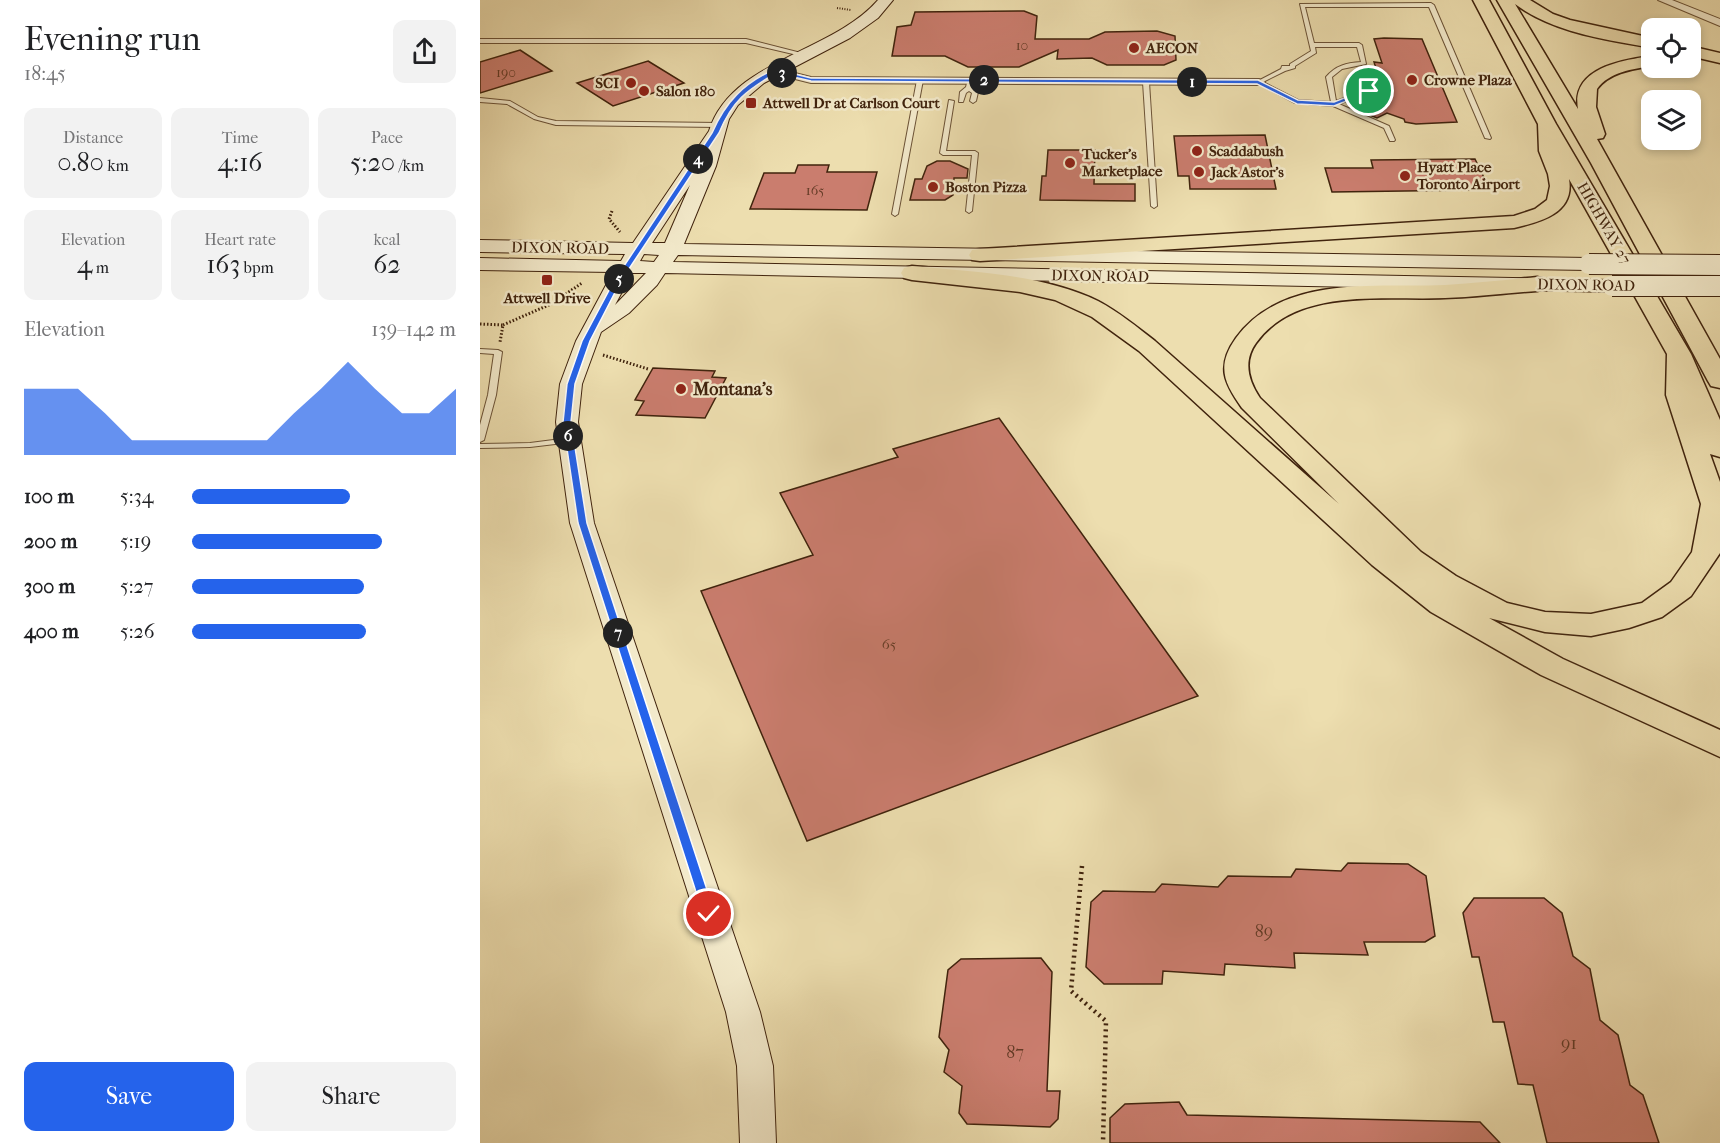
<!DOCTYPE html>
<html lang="en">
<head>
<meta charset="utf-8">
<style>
  body { margin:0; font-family:"IM FELL French Canon",serif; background:#f2f2f2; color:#202124; height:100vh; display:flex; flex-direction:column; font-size:22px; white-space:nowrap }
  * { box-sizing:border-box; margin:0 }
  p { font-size:20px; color:#757577 }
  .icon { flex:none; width:33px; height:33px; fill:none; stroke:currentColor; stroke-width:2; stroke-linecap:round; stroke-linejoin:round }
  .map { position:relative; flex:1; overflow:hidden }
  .drawer { display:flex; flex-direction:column; background:#fff; width:480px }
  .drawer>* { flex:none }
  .controls { position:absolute; left:1161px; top:18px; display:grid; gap:12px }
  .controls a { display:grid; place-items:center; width:60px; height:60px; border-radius:12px; background:#fff; box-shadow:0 3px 9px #0003; font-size:30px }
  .pin { position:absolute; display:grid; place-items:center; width:51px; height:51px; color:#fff; margin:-26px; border:3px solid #fff; border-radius:50%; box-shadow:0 2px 6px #0007 }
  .km { position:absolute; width:30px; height:30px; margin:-15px; border-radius:50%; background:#222; color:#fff; font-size:16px; line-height:30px; text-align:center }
  .round { display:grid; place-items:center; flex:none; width:63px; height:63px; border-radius:12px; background:#f2f2f2 }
  .headline { display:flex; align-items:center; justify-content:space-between; height:102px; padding:0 24px }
  h1 { font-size:33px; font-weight:600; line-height:45px }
  .metrics { display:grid; grid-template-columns:repeat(3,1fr); gap:9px; height:102px; padding:6px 24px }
  .metrics div { display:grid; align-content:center; border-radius:12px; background:#f2f2f2; text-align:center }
  .metrics b { font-size:26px; font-weight:600 }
  .metrics small { font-size:16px; font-weight:400 }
  .metrics p { font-size:16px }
  .chart { height:168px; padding:12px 24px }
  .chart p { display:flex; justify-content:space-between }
  .chart svg { width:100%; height:108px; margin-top:6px; fill:#2563eb; opacity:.7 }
  .button { display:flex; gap:12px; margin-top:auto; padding:12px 24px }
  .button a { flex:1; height:69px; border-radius:12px; background:#2563eb; color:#fff; font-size:24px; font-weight:600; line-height:69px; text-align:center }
  .button a+a { background:#f2f2f2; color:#202124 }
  ul { padding:0 24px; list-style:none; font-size:20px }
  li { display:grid; grid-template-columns:96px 72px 1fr; align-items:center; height:45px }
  li i { height:15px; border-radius:8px; background:#2563eb }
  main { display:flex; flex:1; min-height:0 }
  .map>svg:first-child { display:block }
  .building { fill:#ca7d6e; stroke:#40230d; stroke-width:1.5 }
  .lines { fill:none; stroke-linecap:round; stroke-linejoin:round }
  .lane-casing { stroke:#6b5236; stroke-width:2 }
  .street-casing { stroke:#6b5236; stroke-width:2 }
  .secondary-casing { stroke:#40230d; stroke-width:2 }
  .primary-casing { stroke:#40230d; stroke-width:3 }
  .path-far2 { stroke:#40230d; stroke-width:2; stroke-dasharray:1 1.5; stroke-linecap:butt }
  .path-far1 { stroke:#40230d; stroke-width:3; stroke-dasharray:1.5 2; stroke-linecap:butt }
  .path { stroke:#40230d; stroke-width:4.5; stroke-dasharray:2 4; stroke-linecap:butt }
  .lane { fill:#f3eacb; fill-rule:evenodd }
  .street { fill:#f3eacb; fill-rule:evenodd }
  .secondary { fill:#f3eacb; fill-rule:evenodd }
  .primary { fill:#eddeaf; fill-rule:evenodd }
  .secondary-bridge-casing { stroke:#40230d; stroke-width:22; stroke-linecap:butt }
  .secondary-bridge { stroke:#f3eacb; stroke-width:20 }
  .route { fill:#2563eb; stroke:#fff; stroke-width:1.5 }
  .poi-dot { fill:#8f2418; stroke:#f3eacb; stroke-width:2 }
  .labels { text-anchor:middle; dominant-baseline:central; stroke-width:5; stroke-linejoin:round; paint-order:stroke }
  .far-number-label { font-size:14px; fill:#623a25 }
  .far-poi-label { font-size:15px; font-weight:bold; fill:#40230d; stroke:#f3eacb; text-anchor:start }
  .far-street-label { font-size:15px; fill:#40230d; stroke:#f3eacb }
  .number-label { font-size:15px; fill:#623a25 }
  .poi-label { font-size:18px; font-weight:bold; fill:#40230d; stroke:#f3eacb; text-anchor:start }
  .near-number-label { font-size:18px; fill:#623a25 }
</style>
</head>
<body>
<main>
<section class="drawer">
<div class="headline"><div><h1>Evening run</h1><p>18:45</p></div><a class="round"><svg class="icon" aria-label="share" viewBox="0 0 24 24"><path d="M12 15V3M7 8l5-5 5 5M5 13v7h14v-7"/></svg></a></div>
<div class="metrics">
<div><p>Distance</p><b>0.80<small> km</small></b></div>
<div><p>Time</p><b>4:16</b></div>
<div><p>Pace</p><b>5:20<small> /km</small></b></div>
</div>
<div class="metrics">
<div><p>Elevation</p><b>4<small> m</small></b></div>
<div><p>Heart rate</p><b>163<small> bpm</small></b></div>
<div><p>kcal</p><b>62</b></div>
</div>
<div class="chart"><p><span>Elevation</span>139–142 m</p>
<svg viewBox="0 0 160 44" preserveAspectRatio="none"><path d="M0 44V17L10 17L20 17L30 27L40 38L50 38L60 38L70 38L80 38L90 38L100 27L110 17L120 6L130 17L140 27L150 27L160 17V44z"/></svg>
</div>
<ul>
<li><b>100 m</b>5:34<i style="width:60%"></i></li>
<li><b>200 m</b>5:19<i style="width:72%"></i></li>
<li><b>300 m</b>5:27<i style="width:65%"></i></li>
<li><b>400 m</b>5:26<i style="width:66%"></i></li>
</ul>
<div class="button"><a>Save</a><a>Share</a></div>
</section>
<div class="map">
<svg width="1240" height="1143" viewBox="0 0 1240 1143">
  <rect width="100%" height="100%" fill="#eddeaf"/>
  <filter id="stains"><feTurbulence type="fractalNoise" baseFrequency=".00333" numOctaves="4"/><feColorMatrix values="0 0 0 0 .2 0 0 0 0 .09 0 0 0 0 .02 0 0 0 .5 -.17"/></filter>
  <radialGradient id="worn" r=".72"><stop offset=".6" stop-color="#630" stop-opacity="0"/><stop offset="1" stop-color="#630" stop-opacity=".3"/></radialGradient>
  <g class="building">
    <polygon points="544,11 557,16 555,39 609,39 625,32 677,31 695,36 696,60 684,65 627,65 612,58 577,59 578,50 539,67 488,67 465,56 412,56 417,27 431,25 435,12"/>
    <polygon points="904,38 942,39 977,122 936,124 925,122 924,119 907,113 897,118 870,107 893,93 893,85 891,83 886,83 882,89 876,72 897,72 894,62 902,63 894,39"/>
    <polygon points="40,50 72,71 0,93 0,62"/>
    <polygon points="168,61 204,83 133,106 97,83"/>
    <polygon points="785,135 796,189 710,189 709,176 698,176 694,136"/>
    <polygon points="568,150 615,150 614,184 655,184 655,201 560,200 562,176 566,176"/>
    <polygon points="995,159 1007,184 995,184 997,190 852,192 845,168 893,168 891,160"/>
    <polygon points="457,161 470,161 488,169 487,178 474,178 473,195 465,200 430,200 435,179 442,179 447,166"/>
    <polygon points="318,165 349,165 347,172 397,172 387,210 270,209 284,173 315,173"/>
    <polygon points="173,368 235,371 232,377 246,378 225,418 156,415 164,401 155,400"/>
    <polygon points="519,418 718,696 327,841 221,591 333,555 300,493 418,457 413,449"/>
    <polygon points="868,863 928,864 946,876 955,936 945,942 884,942 888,955 814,953 815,968 745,964 744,975 683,971 682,984 624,984 606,967 611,902 623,891 675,892 682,884 738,887 748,876 811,877 816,869 861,871"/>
    <polygon points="994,898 1064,898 1082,913 1093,956 1110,969 1120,1020 1138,1035 1150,1085 1163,1095 1179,1143 1067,1143 1053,1085 1038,1084 1024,1022 1013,1022 999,957 992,957 983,913"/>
    <polygon points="561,958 572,972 567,1091 580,1091 578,1119 570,1127 487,1124 479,1113 482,1086 464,1072 469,1050 459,1037 468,970 481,959"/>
    <polygon points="699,1102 707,1115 1000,1122 1020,1143 630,1143 630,1118 645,1104"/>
  </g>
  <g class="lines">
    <g class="lane-casing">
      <g id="lane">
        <path d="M951,3L954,5L1011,138L1010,139L1005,138L949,7H825L834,43H879L882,45L886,64L862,69L852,77L856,101L886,90L887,85H891V92L859,104L909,126L915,140L914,141H910L904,128L853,106L815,103L776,82L801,69L802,66H810V64L831,51L820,4ZM835,47H877L881,62C867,63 856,65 846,77L851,102L818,100L783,82L805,71L815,68V66L836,53Z"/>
        <polygon points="0,39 266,39 329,55 326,57 266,43 0,43"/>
        <polygon points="440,78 443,80 418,214 415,216 412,214 437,80"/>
        <polygon points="488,79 492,79 492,87 498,92 496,101 493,103 490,101 492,93 489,91 486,93 483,102 479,102 480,92 486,87"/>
        <polygon points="666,80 669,82 677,206 674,208 671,206 663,82"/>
        <polygon points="0,98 30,101 58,117 76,121 239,123 242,125 239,127 76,125 54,119 27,104 0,102"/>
        <polygon points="469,100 474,101 466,151 495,151 498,153 492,211 489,213 486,211 492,155 463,155 460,153"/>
        <polygon points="0,349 18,350 22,352 16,395 4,440 0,442 0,425 8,395 14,354 0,353"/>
        <polygon points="89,438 92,438 93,440 92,442 50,447 0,448 0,444 50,443"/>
      </g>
    </g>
    <g class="street-casing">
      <g id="street">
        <polygon points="1178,0 1192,0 1240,19 1240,26"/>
        <polygon points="295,68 331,77 779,79 785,82 779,85 331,83 291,73 291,69"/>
      </g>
    </g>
    <g class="secondary-casing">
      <path id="secondary" d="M398,0H413L398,18L370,38L284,83L258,105L249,119L236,166L204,244L1109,258L1116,260L1119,264L1116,268L1109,270L198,255L193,262L1132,280L1139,282L1142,286L1139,290L1132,292L185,273L177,285L149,313L121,332L102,384L98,422L114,523L280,1012L293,1066L296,1143H260L257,1066L246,1012L90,523L76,422L80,384L96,341L133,272L0,270V258L141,261L145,254L0,252V240L153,243L229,131C251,60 352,53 398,0ZM210,185L185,243H172ZM164,254L179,255L174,262L160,261ZM152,273H166L135,305Z"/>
    </g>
    <g class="primary-casing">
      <g id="primary">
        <path d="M993,0H1009L1076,124L1211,354L1240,420V457L1230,454L1240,482V553L1211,596L1182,617L1149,628L1111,636L1065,632L1009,618L1083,659L1240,730V757L1061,675L951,612L892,565L659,351L612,317L575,300L540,292L432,280L424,278L421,273L424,268L432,266C494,272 561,274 618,301C639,312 657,327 675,341L859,504L762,408C744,383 736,366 756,338C803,274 896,288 965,285C996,283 1027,280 1057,277L1065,279L1068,284L1065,289L1057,291C1027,293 996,297 965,298C905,301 817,286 776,343C763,361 768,380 780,398L941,552L976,576L1027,603L1065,612L1111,614L1162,603L1191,582L1212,552L1221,504L1186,395L1187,354L1089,179C1095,213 1060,222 1034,228L500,261L492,260L489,255L492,250L500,249L1034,216L1055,209L1067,200L1070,186L1068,174L1059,151L1058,124Z"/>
        <path d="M1017,0H1050L1073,14L1090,20L1172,38V48C1125,39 1074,33 1035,4L1098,109C1091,68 1142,60 1172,56V66C1153,69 1129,72 1117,89L1116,107L1125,134L1123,138L1117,139L1240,359V388L1231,386L1228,381L1111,163Z"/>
        <polygon points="1210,46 1240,53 1240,63 1210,56"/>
      </g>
    </g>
    <polyline class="path-far2" points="357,8 371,10"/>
    <g class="path-far1">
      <polyline points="132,211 129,219 140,232"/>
      <polyline points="0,324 23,325 20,342"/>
      <polyline points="23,325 71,304 102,283"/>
      <polyline points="123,355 168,369"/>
    </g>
    <polyline class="path" points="602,866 591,991 626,1021 623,1143"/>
    <use href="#lane" class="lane"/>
    <use href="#street" class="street"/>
    <use href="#secondary" class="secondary"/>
    <use href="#primary" class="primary"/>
    <g class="secondary-bridge-casing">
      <g id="secondary-bridge">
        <polyline points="1109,264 1240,265"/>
        <polyline points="1132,286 1240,286"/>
      </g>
    </g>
    <use href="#secondary-bridge" class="secondary-bridge"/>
  </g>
  <path class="route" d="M295,69L331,78L778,80L818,100L854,102L887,89L892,91L854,106L817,104L777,84L331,81L296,73C266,91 253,100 239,133L141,281L110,341L95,384L91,422L107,523L235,914L229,919L223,914L98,523L83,422L87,384L102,341L134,281L232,133C245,102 264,83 295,69Z"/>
  <g class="poi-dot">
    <circle cx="654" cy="48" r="6"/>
    <circle cx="932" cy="80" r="6"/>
    <circle cx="151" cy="83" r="6"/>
    <circle cx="164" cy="91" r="6"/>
    <rect x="265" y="97" width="12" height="12" rx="3"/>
    <circle cx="717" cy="151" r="6"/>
    <circle cx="590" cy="163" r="6"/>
    <circle cx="719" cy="172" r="6"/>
    <circle cx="925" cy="176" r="6"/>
    <circle cx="453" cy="187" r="6"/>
    <rect x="61" y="274" width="12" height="12" rx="3"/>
    <circle cx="201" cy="389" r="6"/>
  </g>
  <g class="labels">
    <g class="far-number-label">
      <text x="542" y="45">10</text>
      <text x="26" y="72">190</text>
      <text x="335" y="190">165</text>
    </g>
    <g class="far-poi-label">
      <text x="666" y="48">AECON</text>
      <text x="944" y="80">Crowne Plaza</text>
      <text x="139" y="83" text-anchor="end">SCI</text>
      <text x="176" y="91">Salon 180</text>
      <text x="283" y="103">Attwell Dr at Carlson Court</text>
      <text x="729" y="151">Scaddabush</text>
      <text x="602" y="154">Tucker's<tspan x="602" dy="17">Marketplace</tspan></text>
      <text x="937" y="167">Hyatt Place<tspan x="937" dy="17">Toronto Airport</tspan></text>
      <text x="731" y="172">Jack Astor's</text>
      <text x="465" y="187">Boston Pizza</text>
      <text x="67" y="298" text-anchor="middle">Attwell Drive</text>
    </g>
    <g class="far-street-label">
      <text transform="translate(1124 223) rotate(60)">HIGHWAY 27</text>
      <text transform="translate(80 248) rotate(1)">DIXON ROAD</text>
      <text transform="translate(620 276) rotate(1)">DIXON ROAD</text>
      <text transform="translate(1106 285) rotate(1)">DIXON ROAD</text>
    </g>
    <g class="number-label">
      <text x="409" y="644">65</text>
    </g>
    <g class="poi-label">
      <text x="213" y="389">Montana's</text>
    </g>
    <g class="near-number-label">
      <text x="784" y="931">89</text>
      <text x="1089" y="1043">91</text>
      <text x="535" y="1052">87</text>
    </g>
  </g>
  <rect width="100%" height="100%" filter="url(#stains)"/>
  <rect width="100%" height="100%" fill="url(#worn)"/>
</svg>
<div class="controls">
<a><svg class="icon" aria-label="locate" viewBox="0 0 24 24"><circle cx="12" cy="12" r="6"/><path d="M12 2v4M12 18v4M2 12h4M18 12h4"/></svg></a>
<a><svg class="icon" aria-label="layers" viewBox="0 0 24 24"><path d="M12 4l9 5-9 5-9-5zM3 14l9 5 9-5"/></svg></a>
</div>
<div class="pin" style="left:889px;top:91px;background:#1e9e55"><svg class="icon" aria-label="arrive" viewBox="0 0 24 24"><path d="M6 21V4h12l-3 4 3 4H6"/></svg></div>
<div class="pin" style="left:229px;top:914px;background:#d93025"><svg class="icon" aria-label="check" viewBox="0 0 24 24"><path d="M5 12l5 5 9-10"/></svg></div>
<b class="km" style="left:712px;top:82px">1</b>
<b class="km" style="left:504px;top:80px">2</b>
<b class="km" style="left:302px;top:73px">3</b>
<b class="km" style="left:218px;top:159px">4</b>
<b class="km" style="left:139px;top:279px">5</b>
<b class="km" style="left:88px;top:436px">6</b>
<b class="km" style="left:138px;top:633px">7</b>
</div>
</main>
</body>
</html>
